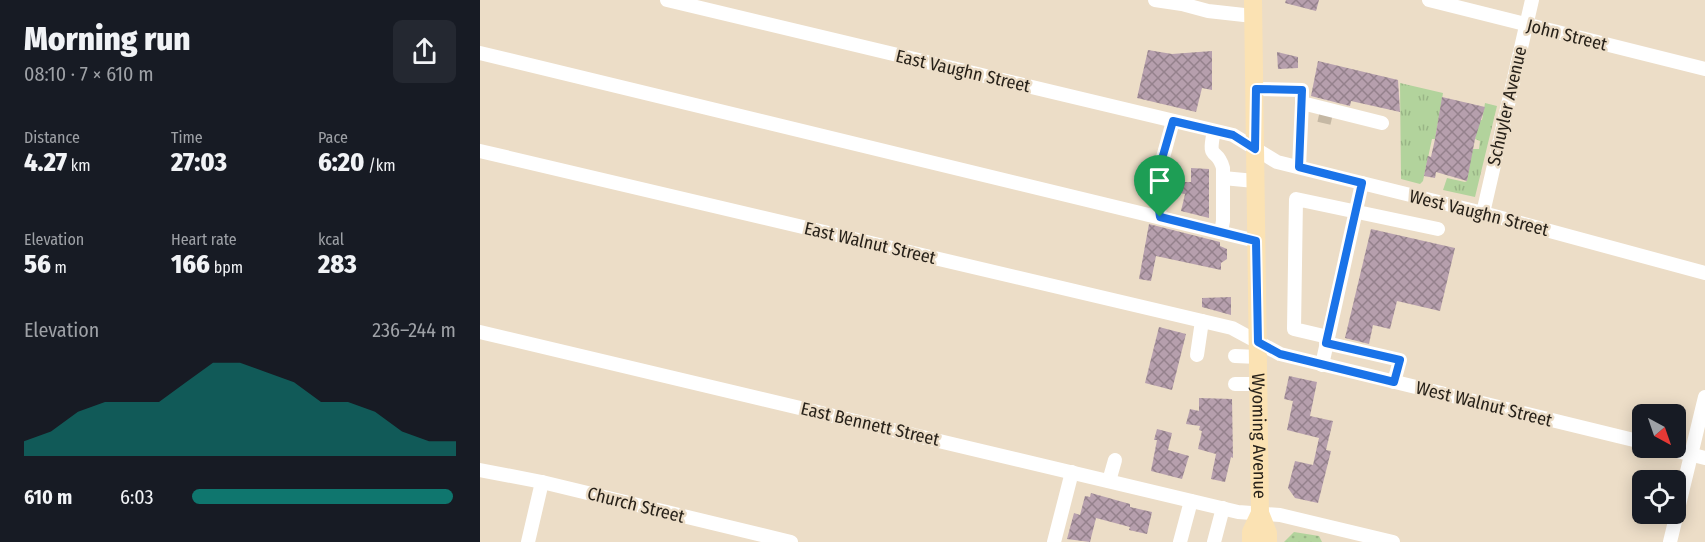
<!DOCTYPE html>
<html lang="en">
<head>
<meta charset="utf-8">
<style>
  body { margin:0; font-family:"Fira Sans Condensed",sans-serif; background:#242831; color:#f1f3f6; height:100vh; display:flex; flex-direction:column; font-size:22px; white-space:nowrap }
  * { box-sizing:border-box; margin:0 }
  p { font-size:20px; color:#9ea1a6 }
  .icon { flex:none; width:33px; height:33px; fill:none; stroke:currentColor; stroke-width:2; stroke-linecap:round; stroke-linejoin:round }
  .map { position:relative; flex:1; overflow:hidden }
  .drawer { display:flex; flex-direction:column; background:#171b24; width:480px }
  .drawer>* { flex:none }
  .needle { width:39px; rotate:140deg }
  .fabs { position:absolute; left:1152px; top:404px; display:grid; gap:12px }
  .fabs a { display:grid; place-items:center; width:54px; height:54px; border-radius:9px; background:#171b24; box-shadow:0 3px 15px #0003; font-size:30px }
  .pin { position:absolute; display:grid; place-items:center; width:51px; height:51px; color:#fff; margin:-62px -26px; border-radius:50% 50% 50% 0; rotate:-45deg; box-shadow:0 0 6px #0007 }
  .pin .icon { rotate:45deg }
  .round { display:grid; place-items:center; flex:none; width:63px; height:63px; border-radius:9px; background:#242831 }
  .headline { display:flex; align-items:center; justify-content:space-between; height:102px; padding:0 24px }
  h1 { font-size:33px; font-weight:800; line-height:45px }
  .figures { display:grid; grid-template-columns:repeat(3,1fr); gap:9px; height:102px; padding:6px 24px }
  .figures div { display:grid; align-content:center }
  .figures b { font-size:26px; font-weight:800 }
  .figures small { font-size:16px; font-weight:400 }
  .figures p { font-size:16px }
  .chart { height:168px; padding:12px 24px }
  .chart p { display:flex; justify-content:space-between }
  .chart svg { width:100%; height:108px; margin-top:6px; fill:#0f766e; opacity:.7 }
  ul { padding:0 24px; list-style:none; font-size:20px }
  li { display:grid; grid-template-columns:96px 72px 1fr; align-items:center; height:45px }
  li i { height:15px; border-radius:8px; background:#0f766e }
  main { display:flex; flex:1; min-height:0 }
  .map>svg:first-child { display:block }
  .grass { fill:url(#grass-dots) }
  .park { fill:url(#park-tufts) }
  .building { fill:url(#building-cross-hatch) }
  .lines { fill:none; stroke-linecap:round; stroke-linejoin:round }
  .minor-tunnel { stroke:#c5b8a4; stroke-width:14; stroke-dasharray:14 7; stroke-linecap:butt }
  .minor { stroke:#fff; stroke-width:14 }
  .major { stroke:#fbe2b3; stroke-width:18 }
  .route-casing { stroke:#fff; stroke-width:12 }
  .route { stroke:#1a73e8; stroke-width:8 }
  .labels { text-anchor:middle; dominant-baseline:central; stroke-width:5; stroke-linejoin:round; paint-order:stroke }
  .street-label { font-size:18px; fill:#28221a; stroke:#ecddc7 }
</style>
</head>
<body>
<main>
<section class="drawer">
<div class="headline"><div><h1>Morning run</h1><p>08:10 · 7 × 610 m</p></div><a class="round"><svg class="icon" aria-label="share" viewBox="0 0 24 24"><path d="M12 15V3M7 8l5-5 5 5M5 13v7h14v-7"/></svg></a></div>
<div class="figures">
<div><p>Distance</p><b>4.27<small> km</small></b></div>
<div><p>Time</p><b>27:03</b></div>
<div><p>Pace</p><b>6:20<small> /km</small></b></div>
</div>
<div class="figures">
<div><p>Elevation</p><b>56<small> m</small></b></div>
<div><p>Heart rate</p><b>166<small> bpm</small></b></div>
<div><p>kcal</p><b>283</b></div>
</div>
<div class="chart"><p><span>Elevation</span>236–244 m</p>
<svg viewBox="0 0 160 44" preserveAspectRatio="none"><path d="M0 44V38L10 34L20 26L30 22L40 22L50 22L60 14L70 6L80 6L90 10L100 14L110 22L120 22L130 26L140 34L150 38L160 38V44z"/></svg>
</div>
<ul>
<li><b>610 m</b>6:03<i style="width:99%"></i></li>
</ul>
</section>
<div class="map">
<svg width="1225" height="542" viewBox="0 0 1225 542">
  <defs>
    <pattern id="grass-dots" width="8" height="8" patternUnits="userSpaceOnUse" patternTransform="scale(1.5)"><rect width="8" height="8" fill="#b2d39c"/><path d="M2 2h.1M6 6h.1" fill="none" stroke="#99b586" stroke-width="1.8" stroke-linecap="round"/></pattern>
    <pattern id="park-tufts" width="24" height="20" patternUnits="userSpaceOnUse" patternTransform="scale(1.5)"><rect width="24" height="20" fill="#b2d39c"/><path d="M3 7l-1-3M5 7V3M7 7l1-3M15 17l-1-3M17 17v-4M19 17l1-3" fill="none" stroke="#99b586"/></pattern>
    <pattern id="building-cross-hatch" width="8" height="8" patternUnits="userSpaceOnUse" patternTransform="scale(1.5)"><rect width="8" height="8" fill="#b69fad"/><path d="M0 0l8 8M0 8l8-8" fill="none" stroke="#94818c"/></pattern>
  </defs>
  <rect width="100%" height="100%" fill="#ecddc7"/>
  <polygon class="grass" points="814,532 839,536 842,542 804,542"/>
  <g class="park">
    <polygon points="920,83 963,93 955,139 952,139 943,181 940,184 921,179"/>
    <polygon points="1005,103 1017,106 995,197 963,190 967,178 985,182 987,181 992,149 999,149 1000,141 995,139 999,120 1002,120"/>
  </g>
  <g class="building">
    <polygon points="806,0 839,0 836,11 805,3"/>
    <polygon points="668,50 692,54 732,51 732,90 722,88 716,112 657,98"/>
    <polygon points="797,52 818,57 818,68 798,69"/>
    <polygon points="838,61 918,80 920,112 871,101 870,106 831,96"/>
    <polygon points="962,97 1005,107 995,139 987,181 956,172 955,178 944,176 948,156 951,157 955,139"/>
    <polygon points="711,168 729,169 729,218 701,211 705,194 699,193 701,182 711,182"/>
    <polygon points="669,224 740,242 740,246 747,249 747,259 741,263 741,270 676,256 671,281 659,279"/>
    <polygon points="891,229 975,248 960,311 917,301 910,329 893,325 889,344 865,338"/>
    <polygon points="751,297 751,315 722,307 722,298"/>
    <polygon points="679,327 706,334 692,390 665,383"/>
    <polygon points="809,376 837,382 830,416 853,421 846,450 851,451 838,503 815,498 808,488 815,461 833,465 839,438 807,430 813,401 804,399"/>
    <polygon points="719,398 752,399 753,458 751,457 745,482 731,479 736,454 718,449 722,431 719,430 720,426 706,424 710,409 719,411"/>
    <polygon points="677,429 692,433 688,450 709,456 702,479 671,471 677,440 674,440"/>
    <polygon points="611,493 650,504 650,507 672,512 667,534 649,530 650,527 616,518 610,542 587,539 594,513 600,515 605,496 610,497"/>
  </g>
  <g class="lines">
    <polyline class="minor-tunnel" points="839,115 852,118"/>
    <g class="minor">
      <polyline points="187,0 753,135 797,162 1003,213 1225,273"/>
      <polyline points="675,0 702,4 728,11 773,16"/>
      <polyline points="949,0 1225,69"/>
      <polyline points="0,53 776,241"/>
      <polyline points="776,89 822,90 822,103 902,123"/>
      <path d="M734,131C727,163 737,146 743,168V221L741,232"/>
      <polyline points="0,151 752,328 800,354 1162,442"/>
      <polyline points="819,167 822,103"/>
      <polyline points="743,178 775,181"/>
      <polyline points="1003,213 1052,0"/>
      <polyline points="680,217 676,183 693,121"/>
      <polyline points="0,332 758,512 800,515 913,542"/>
      <polyline points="848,337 814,329 816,199 958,229"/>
      <polyline points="846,343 920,360 914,382"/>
      <polyline points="717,355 722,321"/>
      <polyline points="755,356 778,357"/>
      <polyline points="842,365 882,183"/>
      <polyline points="755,384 778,384"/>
      <polyline points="1181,447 1225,458"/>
      <polyline points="0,470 62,482 311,542"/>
      <polyline points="629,481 635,460"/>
      <polyline points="48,542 62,482"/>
      <polyline points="574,542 592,472"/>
      <polyline points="700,542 711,501"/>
      <polyline points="734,542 743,508"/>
      <polyline points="1190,542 1225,397"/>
    </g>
    <g class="major">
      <path id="s1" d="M773,0L780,513L788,533V542"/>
      <polyline points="771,542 771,532 780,513"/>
    </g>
  </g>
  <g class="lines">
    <g class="route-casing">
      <polygon id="route" points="776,89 822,90 819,167 882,183 846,343 920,360 914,382 800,354 778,342 776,241 680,217 675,183 693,121 753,135 775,149"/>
    </g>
    <use href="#route" class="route"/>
  </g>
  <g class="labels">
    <g class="street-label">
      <text transform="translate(1087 35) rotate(14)">John Street</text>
      <text transform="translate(483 71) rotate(13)">East Vaughn Street</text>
      <text transform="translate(1027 106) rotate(-77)">Schuyler Avenue</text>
      <text transform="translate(999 213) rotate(14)">West Vaughn Street</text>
      <text transform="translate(390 243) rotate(13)">East Walnut Street</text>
      <text transform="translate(1004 404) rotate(14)">West Walnut Street</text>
      <text transform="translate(390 424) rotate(13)">East Bennett Street</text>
      <text stroke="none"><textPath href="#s1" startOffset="436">Wyoming Avenue</textPath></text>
      <text transform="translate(156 505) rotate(14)">Church Street</text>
    </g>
  </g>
</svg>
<div class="fabs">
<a><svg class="needle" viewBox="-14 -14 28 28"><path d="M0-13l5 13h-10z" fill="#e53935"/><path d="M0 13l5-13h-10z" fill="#9ea1a6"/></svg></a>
<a><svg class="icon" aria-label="locate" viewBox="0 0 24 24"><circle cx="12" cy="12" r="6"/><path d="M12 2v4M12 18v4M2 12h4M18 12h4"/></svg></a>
</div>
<div class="pin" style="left:680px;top:217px;background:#1e9e55"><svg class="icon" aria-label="arrive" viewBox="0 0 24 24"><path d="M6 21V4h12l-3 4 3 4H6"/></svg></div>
</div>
</main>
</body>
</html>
